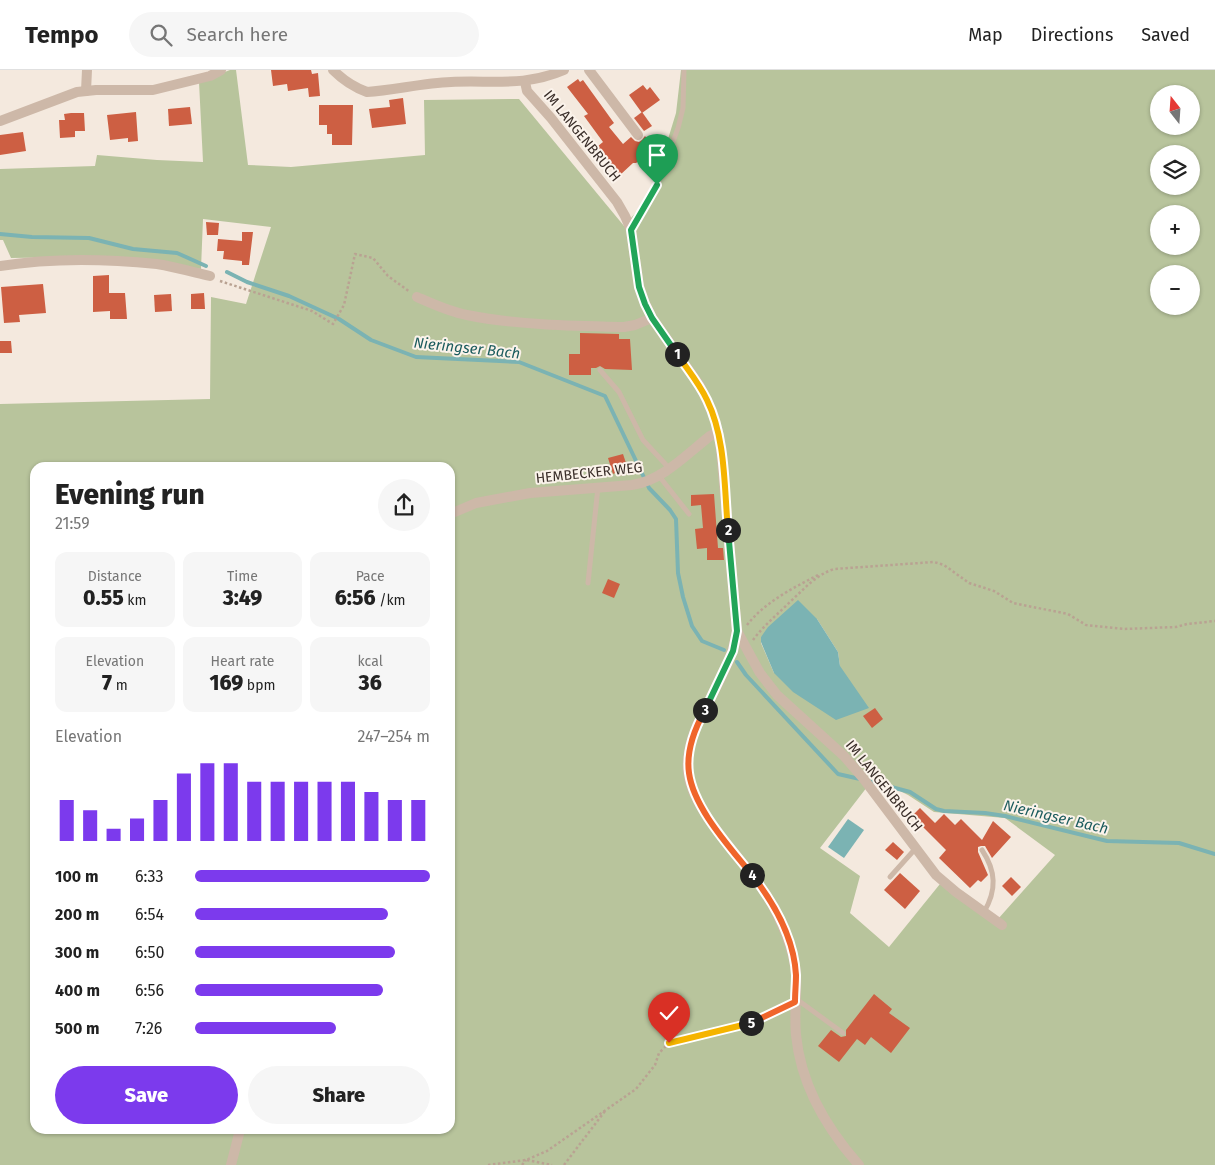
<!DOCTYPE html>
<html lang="en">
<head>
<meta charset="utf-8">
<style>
  body { margin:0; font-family:"Fira Sans",sans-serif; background:#f6f6f6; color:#222; height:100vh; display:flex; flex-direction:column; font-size:19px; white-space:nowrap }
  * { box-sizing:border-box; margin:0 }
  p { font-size:16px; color:#767676 }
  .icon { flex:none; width:28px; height:28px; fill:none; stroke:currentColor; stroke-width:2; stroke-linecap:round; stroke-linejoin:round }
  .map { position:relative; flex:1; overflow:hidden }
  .details { position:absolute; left:30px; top:392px; width:425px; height:672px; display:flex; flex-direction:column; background:#fff; border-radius:15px; box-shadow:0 1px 4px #0004 }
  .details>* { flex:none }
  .needle { width:32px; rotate:343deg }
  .buttons { position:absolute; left:1150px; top:15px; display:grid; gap:10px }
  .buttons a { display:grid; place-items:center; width:50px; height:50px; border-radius:50%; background:#fff; box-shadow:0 1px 4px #0004; font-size:25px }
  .pin { position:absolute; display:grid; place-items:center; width:42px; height:42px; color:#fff; margin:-51px -21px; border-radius:50% 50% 50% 0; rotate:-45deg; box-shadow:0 0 5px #0007 }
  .pin .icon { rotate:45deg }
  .km { position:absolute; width:25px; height:25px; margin:-12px; border-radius:50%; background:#222; color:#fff; font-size:14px; line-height:25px; text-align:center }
  .round { display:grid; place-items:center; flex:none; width:52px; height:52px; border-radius:26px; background:#f6f6f6 }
  .head { display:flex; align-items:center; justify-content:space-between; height:85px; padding:0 25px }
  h1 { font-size:28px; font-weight:800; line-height:38px }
  .stats { display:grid; grid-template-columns:repeat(3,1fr); gap:8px; height:85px; padding:5px 25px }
  .stats div { display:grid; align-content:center; border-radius:12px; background:#f6f6f6; text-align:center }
  .stats b { font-size:21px; font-weight:800 }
  .stats small { font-size:14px; font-weight:400 }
  .stats p { font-size:14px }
  .chart { height:140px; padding:10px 25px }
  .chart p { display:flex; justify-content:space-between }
  .chart svg { width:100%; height:90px; margin-top:5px; stroke:#7c3aed; stroke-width:6 }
  .primary-button { display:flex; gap:10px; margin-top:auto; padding:10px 25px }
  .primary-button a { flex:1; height:58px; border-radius:30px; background:#7c3aed; color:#fff; font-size:20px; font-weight:800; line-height:58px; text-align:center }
  .primary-button a+a { background:#f6f6f6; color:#222 }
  ul { padding:0 25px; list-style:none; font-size:16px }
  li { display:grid; grid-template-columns:80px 60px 1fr; align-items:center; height:38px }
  li i { height:12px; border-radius:6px; background:#7c3aed }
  header { display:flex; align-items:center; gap:30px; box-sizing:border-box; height:70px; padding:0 25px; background:#fff; border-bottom:1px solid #e0e0e0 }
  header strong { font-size:24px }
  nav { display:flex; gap:28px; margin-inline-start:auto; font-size:18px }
  .search { width:350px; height:45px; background:#f6f6f6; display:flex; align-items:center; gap:12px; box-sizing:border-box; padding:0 18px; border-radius:28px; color:#767676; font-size:19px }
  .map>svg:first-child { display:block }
  .green { fill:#b8c49c; fill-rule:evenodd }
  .water { fill:#7bb3b3 }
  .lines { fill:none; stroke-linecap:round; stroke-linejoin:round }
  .stream { stroke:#7bb3b3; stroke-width:4 }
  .building { fill:#cd5f43 }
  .path { stroke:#b9a292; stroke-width:2.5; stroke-dasharray:2.5 2.5; stroke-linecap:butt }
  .lane { stroke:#cdb8a8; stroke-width:5 }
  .street { stroke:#cdb8a8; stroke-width:10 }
  .split-1-casing { stroke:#fff; stroke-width:10 }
  .split-2-casing { stroke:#fff; stroke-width:10 }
  .split-3-casing { stroke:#fff; stroke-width:10 }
  .split-4-casing { stroke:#fff; stroke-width:10 }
  .split-5-casing { stroke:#fff; stroke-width:10 }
  .split-6-casing { stroke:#fff; stroke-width:10 }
  .split-1 { stroke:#22a559; stroke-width:6 }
  .split-2 { stroke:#f5b400; stroke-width:6 }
  .split-3 { stroke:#22a559; stroke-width:6 }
  .split-4 { stroke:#f0652b; stroke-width:6 }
  .split-5 { stroke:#f0652b; stroke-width:6 }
  .split-6 { stroke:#f5b400; stroke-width:6 }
  .labels { text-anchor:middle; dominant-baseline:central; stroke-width:4; stroke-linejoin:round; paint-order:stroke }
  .street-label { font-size:14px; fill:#3a2e29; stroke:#fbf3eb }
  .water-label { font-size:15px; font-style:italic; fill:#1c5c5e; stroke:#fbf3eb }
</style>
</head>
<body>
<header>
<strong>Tempo</strong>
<div class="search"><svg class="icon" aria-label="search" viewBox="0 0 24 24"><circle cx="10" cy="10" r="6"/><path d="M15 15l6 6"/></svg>Search here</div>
<nav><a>Map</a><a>Directions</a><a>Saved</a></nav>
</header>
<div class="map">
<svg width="1215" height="1095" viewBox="0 0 1215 1095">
  <rect width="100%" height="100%" fill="#f4e9de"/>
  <path class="green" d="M230,0H236L248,95L291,97L425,85L424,30L519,29L624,156L638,140L656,108L676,43L681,0H1215V1095H0V334L210,329L211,227L246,234L271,157L203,149L201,199L75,187L11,188L3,170H0V99L95,96L97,85L157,90L203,92L199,12ZM1159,24H1191V56H1159ZM1159,84H1191V116H1159ZM1159,144H1191V176H1159ZM1159,204H1191V236H1159ZM35,398H450V1060H35ZM817,549L838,582L840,596L774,603L761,573V567ZM874,708L908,725L934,742L1005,748L1055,785L998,849L944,809L889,877L850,843L860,806L820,778Z"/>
  <g class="water">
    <polygon points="798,530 817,549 838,582 840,596 869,638 836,650 793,622 774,603 761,572 761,567 768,557"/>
    <polygon points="848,749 864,760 844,788 828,777"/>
  </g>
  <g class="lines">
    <g class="stream">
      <polyline points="0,164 32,167 89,168 133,179 177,183 206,196"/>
      <polyline points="227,202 247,212 289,226 339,249 371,270 416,287 519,292 605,326 649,418 670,440 676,449 678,503 683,527 692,556 702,571 724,580"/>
      <polyline points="737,592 746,605 838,704 860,709"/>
      <polyline points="869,711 910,722 936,739 944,741 985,743 1005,746 1107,771 1179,773 1215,784"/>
    </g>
  </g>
  <g class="building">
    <polygon points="271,0 311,0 312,4 318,3 320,26 309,27 308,18 288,21 287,14 273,16"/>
    <polygon points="578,9 580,12 583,10 614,53 609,57 623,74 631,67 635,71 639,72 642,70 645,66 655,79 636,93 633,93 620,105 611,94 609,95 602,86 598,89 592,81 603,72 584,46 588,44 567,17"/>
    <polygon points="643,15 647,20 650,17 660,30 642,43 629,25"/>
    <polygon points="403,28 406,54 372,58 369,39 390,37 389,30"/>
    <polygon points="319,35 353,35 352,75 332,75 332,64 327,64 327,55 319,55"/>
    <polygon points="190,37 192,54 169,56 168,39"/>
    <polygon points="136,42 138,71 128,72 128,68 110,70 107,45"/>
    <polygon points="642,42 652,56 644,61 634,48"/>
    <polygon points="71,43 84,43 85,61 75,61 75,67 60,68 59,50 65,50 64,44"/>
    <polygon points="23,62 26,81 0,85 0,65"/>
    <polygon points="206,152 219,153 218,165 207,165"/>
    <polygon points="242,162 253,162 249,195 242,195 242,191 223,189 224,181 217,181 218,169 242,171"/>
    <polygon points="109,205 109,223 125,223 127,249 110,249 110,241 93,242 93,206"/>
    <polygon points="43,214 46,243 19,245 20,252 4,253 1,217"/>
    <polygon points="204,223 205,239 191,239 191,224"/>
    <polygon points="171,224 172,241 155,242 154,225"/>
    <polygon points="580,263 619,264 619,269 630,269 632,300 605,299 600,296 596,298 591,298 591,305 569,305 569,284 580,284"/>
    <polygon points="0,271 11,271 12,283 0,283"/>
    <polygon points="623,384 626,393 630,392 634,401 619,406 617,402 613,404 608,388"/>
    <polygon points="714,424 718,478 723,478 724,490 707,490 707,478 697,479 695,459 703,458 701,435 691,436 691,425"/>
    <polygon points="608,509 620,514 614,528 602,523"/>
    <polygon points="875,638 883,649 872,658 863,646"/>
    <polygon points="920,738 935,753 944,744 955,755 961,749 982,770 993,751 1011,767 992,788 985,776 981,776 978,777 978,782 988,805 981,812 978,810 970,818 939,788 946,780 912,746"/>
    <polygon points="893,772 904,782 897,790 885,780"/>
    <polygon points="900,803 920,821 905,839 884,820"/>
    <polygon points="1011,807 1021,817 1012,826 1002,816"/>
    <polygon points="874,924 892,939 889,943 910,958 891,983 871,967 865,975 857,969 839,992 818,976 831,960 841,967 846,966 846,960"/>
  </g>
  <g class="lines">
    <g class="path">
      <polyline points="220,211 312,241 333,254 344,235 355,184 373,188 388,206 410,222"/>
      <path d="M747,555C765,532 793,518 818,505"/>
      <path d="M753,570C764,555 778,544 791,531C805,518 816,505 834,499L934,492L944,495L969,513L994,521L1013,533L1068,544L1086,555L1124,559L1176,557L1187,554L1215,551"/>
      <polyline points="527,1090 552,1095"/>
      <polyline points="488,1095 526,1090 547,1081 636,1019 655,995 659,983 669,973 749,954 785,937"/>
      <polyline points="522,1095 526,1090"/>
      <polyline points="564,1095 605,1041"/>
    </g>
    <g class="lane">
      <polyline points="631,159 657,115 678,58 683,38 684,0"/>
      <polyline points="600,300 619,322 643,370 669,398"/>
      <polyline points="659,406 689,444"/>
      <polyline points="588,513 598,417"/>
      <path d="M982,780C996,801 997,820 984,842"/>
      <polyline points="890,807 916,778"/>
      <polyline points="795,928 843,963"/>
    </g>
    <g class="street">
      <path d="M333,0C343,10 353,17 367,22C395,20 423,13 451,12C492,10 525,17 564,0"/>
      <polyline points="589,0 638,65"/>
      <path d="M525,12L527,21L551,48L617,132L625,146L631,160L639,217L645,233L652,248L700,316L713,344L718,362L721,380L737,561C734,574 732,585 726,597C712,630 684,665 688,703C694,748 754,797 775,840C785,860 794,881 796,904C797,924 794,944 796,965C801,1015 826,1058 859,1095"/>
      <polyline points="86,21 87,0"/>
      <polyline points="0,51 77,22 96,20 153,20 210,6 221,0"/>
      <path d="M0,196C49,188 108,189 157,194C175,197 193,202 210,206"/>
      <path d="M417,227C433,234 450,242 467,245C515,255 575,256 624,257L635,255L652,248"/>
      <path d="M450,444L476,433L530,423L632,415C662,411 687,384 710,366L718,362"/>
      <polyline points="737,561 760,603 777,625 844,686 863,708 936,805 956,822 1002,855"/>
      <polyline points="231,1095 240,1060"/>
    </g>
  </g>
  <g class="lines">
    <g class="split-1-casing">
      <polyline id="split-1" points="657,115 631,160 639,217 645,234 652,248 677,284"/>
    </g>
    <g class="split-2-casing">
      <path id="split-2" d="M677,284C687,299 699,313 707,330C726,369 724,417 728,460"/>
    </g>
    <g class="split-3-casing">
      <polyline id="split-3" points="705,640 733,581 737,561 728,460"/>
    </g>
    <g class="split-4-casing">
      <path id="split-4" d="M705,640C695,658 686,682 689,703C694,739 730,777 752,805"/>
    </g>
    <g class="split-5-casing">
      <path id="split-5" d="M751,953L795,932C795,923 796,914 796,905C794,869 774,833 752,805"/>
    </g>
    <g class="split-6-casing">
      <polyline id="split-6" points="669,973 751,953"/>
    </g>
    <use href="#split-1" class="split-1"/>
    <use href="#split-2" class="split-2"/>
    <use href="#split-3" class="split-3"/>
    <use href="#split-4" class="split-4"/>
    <use href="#split-5" class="split-5"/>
    <use href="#split-6" class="split-6"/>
  </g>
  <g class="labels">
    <g class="street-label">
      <text transform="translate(582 66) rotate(51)">IM LANGENBRUCH</text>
      <text transform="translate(589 403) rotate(-6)">HEMBECKER WEG</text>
      <text transform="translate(884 716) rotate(51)">IM LANGENBRUCH</text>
    </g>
    <g class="water-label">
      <text transform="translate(467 278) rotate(6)">Nieringser Bach</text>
      <text transform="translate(1056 747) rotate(13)">Nieringser Bach</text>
    </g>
  </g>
</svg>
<div class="buttons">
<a><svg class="needle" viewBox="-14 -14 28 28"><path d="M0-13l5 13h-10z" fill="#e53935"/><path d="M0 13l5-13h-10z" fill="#767676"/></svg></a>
<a><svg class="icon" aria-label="layers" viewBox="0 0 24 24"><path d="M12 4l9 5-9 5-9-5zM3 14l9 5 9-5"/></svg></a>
<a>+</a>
<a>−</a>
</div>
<div class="pin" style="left:657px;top:115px;background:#1e9e55"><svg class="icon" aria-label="arrive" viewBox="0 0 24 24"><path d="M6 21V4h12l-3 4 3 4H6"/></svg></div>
<div class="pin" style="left:669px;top:973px;background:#d93025"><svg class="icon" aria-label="check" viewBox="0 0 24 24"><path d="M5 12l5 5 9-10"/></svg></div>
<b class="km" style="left:677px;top:284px">1</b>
<b class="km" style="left:728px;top:460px">2</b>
<b class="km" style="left:705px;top:640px">3</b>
<b class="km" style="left:752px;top:805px">4</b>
<b class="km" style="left:751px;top:953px">5</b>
<section class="details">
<div class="head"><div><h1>Evening run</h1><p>21:59</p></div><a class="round"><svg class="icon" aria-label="share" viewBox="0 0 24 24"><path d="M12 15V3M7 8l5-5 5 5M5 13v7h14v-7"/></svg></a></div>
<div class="stats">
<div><p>Distance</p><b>0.55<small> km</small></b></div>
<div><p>Time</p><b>3:49</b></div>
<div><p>Pace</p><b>6:56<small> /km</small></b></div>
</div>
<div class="stats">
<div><p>Elevation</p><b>7<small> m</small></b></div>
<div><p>Heart rate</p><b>169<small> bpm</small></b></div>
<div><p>kcal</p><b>36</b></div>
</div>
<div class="chart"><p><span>Elevation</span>247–254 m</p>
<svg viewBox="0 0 160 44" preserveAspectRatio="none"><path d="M5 44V24M15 44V29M25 44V38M35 44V33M45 44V24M55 44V11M65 44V6M75 44V6M85 44V15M95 44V15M105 44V15M115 44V15M125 44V15M135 44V20M145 44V24M155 44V24"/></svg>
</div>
<ul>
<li><b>100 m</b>6:33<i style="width:100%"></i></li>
<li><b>200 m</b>6:54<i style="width:82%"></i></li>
<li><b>300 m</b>6:50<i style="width:85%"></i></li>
<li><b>400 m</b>6:56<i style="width:80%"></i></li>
<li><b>500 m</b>7:26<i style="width:60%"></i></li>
</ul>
<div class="primary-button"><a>Save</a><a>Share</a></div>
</section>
</div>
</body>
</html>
